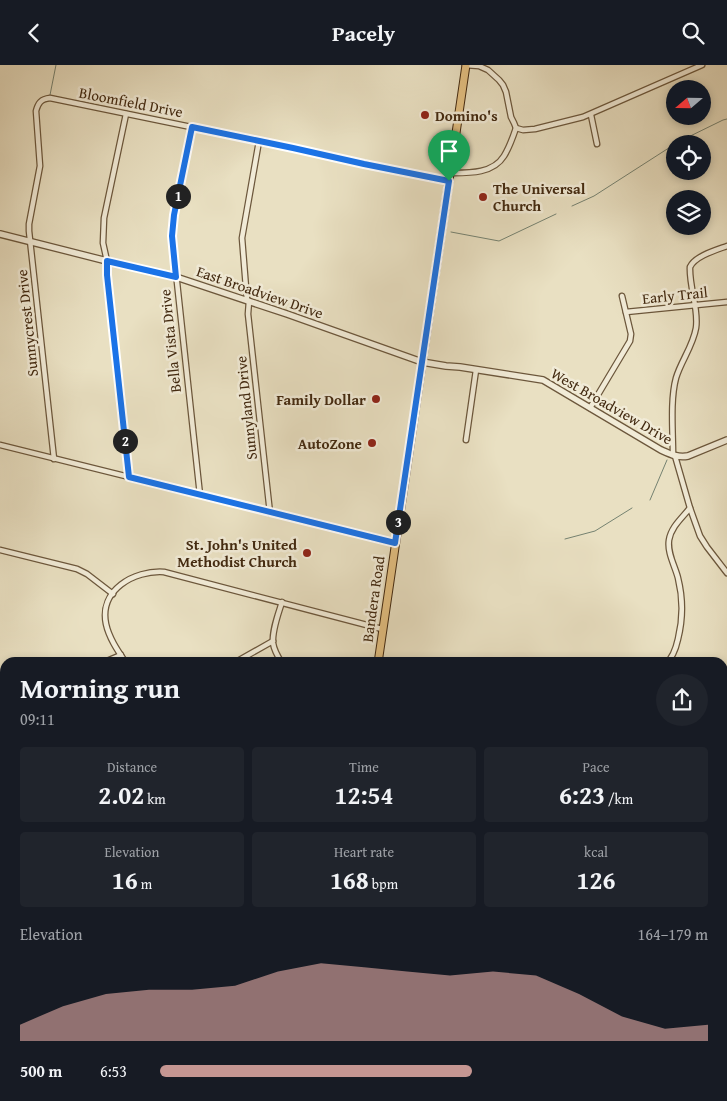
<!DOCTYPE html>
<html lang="en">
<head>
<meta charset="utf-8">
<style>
  body { margin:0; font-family:"Gentium Book Plus",serif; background:#20242c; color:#f1f3f6; height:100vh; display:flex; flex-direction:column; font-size:19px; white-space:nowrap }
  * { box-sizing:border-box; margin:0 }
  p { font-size:16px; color:#9ea1a6 }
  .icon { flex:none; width:28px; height:28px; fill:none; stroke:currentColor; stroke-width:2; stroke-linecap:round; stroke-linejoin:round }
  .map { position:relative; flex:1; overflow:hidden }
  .side { position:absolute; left:0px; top:592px; width:728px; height:444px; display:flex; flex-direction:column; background:#171b24; border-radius:15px 15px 0 0; box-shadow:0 2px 8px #0003 }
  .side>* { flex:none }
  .needle { width:32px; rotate:250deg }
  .controls { position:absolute; left:666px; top:15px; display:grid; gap:10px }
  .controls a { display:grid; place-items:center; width:45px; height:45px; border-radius:50%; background:#171b24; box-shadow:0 2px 8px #0003; font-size:25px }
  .pin { position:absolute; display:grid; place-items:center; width:42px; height:42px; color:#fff; margin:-51px -21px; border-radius:50% 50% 50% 0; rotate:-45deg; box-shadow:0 0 5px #0007 }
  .pin .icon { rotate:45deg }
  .km { position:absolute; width:25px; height:25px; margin:-12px; border-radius:50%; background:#222; color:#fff; font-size:14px; line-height:25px; text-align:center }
  .round { display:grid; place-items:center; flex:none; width:52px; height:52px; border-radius:26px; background:#20242c }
  .overview { display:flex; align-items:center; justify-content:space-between; height:85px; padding:0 20px }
  h1 { font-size:28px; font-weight:700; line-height:38px }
  .metrics { display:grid; grid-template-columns:repeat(3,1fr); gap:8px; height:85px; padding:5px 20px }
  .metrics div { display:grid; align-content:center; border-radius:5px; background:#20242c; text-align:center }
  .metrics b { font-size:25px; font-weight:700 }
  .metrics small { font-size:14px; font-weight:400 }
  .metrics p { font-size:14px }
  .chart { height:140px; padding:10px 20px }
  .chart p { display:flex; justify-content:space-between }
  .chart svg { width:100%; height:90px; margin-top:5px; fill:#c59692; opacity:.7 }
  ul { padding:0 20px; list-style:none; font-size:16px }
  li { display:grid; grid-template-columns:80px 60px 1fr; align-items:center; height:38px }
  li i { height:12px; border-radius:6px; background:#c59692 }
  header { display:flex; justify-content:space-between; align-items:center; height:65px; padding:0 20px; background:#171b24; font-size:22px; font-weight:700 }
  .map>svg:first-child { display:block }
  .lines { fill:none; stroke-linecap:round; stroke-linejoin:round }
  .stream { stroke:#758271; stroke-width:1 }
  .minor-casing { stroke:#6c573c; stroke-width:7 }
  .tertiary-casing { stroke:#6c573c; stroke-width:8 }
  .secondary-casing { stroke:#422910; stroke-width:9 }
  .primary-casing { stroke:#422910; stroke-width:9 }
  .minor { stroke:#f1ebd7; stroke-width:4.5 }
  .tertiary { stroke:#f1ebd7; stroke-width:5.5 }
  .secondary { stroke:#f1ebd7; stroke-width:6 }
  .primary { stroke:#e4c081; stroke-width:7 }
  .route-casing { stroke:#fff; stroke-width:10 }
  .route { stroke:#1a73e8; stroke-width:6 }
  .poi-dot { fill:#8f2418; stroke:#f1ebd7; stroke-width:2 }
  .labels { text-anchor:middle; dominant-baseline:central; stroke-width:5; stroke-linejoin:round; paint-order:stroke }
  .street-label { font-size:15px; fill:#422910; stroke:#f1ebd7 }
  .poi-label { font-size:15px; font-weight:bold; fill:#422910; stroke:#f1ebd7; text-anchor:end }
</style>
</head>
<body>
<header><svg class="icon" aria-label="back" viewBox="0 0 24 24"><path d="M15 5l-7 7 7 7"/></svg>Pacely<svg class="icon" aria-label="search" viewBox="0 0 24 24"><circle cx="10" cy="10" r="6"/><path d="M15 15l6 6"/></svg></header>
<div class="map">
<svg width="727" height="1036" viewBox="0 0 727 1036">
  <rect width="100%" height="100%" fill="#e9e0c2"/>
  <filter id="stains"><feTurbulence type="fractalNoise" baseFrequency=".004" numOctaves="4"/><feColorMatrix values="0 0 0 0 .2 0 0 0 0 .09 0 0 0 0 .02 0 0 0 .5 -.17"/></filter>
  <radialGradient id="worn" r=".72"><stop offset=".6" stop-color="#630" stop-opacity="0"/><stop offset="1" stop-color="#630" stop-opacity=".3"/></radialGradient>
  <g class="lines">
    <g class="stream">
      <polyline points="50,30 56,0"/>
      <polyline points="676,78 723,55 727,54"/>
      <polyline points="572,141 594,131 675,79"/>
      <polyline points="451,167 499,176 556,149"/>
      <polyline points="650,435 667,395"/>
      <polyline points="565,474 595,466 632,443"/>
    </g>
    <g class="minor-casing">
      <g id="minor">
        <polyline points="465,0 479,1 488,5 499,15 503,20 506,27 511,52 514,58 516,63 523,65 535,64 583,52 702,0"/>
        <polyline points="126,49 104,153 103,178 107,196 107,210 129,412"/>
        <polyline points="591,50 597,79"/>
        <polyline points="192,62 174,150 172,171 200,430"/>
        <path d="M450,108C468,108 493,109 504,91C509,83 513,72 516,63"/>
        <polyline points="247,235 242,173 259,76"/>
        <polyline points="249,236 248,249 270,448"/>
        <polyline points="626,247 727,237"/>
        <polyline points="590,343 630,276 631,269 622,231"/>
        <polyline points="466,375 476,305"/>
        <polyline points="0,380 395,478"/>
        <path d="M673,390C673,367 670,335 676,313C681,296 693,281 696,263C699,244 689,222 690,202C695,191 716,185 727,181"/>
        <path d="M54,394L29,166V159L40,101L36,46C38,38 41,34 50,33L259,76L365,99L449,116"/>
        <polyline points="690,443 700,471 707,482 727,508"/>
        <polyline points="0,485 77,504 87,509 113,529"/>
        <polyline points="102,598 121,590"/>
        <path d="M126,598C118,586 109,573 106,559C99,525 134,505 164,507L382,564"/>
        <polyline points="234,598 273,576"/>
        <path d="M282,598C278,592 274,585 273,578C272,565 278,550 282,537"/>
        <path d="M666,598C673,593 676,583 678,574C683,554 683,533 678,513C675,501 667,488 669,475C671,462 682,453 690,443L675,391"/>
        <polyline points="722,613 727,614"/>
        <polyline points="0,627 5,628"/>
        <polyline points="722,676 727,677"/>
        <polyline points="722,733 727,712"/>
        <polyline points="0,754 5,698"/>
        <polyline points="0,768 1,777 5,788"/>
        <polyline points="722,799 727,807"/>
        <polyline points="722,842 727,839"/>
        <polyline points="0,861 5,855"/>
        <polyline points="722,940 727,939"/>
        <polyline points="0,1006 5,1008"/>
        <polyline points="58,1031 69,1036"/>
        <polyline points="298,1031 302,1036"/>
        <polyline points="520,1031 524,1036"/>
        <polyline points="721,1031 721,1036"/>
        <polyline points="20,1036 22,1031"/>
        <polyline points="34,1036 36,1031"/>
        <polyline points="626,1036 626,1031"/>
      </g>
    </g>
    <g class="tertiary-casing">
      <path id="tertiary" d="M0,169L107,196L176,212L287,249L422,297L446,301L460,302L543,315L661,385C670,389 678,393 688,391L727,375"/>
    </g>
    <g class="secondary-casing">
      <g id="secondary">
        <polyline points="0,993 5,995"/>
        <polyline points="91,1031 100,1036"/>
        <polyline points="159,1036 162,1031"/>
      </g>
    </g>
    <g class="primary-casing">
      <g id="primary">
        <polyline points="378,598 466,0"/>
        <polyline points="274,1036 275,1031"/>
      </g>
    </g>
    <use href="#minor" class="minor"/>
    <use href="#tertiary" class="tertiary"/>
    <use href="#secondary" class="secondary"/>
    <use href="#primary" class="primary"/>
  </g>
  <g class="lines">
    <g class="route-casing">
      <polygon id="route" points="192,62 293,83 364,99 449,116 395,478 129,412 107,210 107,196 176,212 172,171 174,150"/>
    </g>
    <use href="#route" class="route"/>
  </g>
  <g class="poi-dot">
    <circle cx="425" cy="50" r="5"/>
    <circle cx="483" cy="132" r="5"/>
    <circle cx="376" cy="334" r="5"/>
    <circle cx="372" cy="378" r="5"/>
    <circle cx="307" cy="488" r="5"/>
  </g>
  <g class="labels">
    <g class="street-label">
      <text transform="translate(131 37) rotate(11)">Bloomfield Drive</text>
      <text transform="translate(260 227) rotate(19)">East Broadview Drive</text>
      <text transform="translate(675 230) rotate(-6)">Early Trail</text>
      <text transform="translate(27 258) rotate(-96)">Sunnycrest Drive</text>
      <text transform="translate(170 276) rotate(-96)">Bella Vista Drive</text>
      <text transform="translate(612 341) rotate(30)">West Broadview Drive</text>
      <text transform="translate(246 343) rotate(-96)">Sunnyland Drive</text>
      <text transform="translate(373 534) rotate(-82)">Bandera Road</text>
    </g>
    <g class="poi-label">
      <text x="435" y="50" text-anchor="start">Domino's</text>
      <text x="493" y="123" text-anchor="start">The Universal<tspan x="493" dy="17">Church</tspan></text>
      <text x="366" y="334">Family Dollar</text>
      <text x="362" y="378">AutoZone</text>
      <text x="297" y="479">St. John's United<tspan x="297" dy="17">Methodist Church</tspan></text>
    </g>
  </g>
  <rect width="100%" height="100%" filter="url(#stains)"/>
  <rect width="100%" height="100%" fill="url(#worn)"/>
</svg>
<div class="controls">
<a><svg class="needle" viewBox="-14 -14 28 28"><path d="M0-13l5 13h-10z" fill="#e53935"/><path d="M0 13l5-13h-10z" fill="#9ea1a6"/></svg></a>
<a><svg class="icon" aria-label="locate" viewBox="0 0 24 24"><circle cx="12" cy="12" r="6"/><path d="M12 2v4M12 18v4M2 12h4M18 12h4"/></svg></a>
<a><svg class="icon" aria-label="layers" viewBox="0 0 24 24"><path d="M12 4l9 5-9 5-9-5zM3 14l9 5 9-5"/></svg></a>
</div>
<div class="pin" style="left:449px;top:116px;background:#1e9e55"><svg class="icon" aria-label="arrive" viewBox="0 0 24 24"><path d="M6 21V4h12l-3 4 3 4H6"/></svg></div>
<b class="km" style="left:178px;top:131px">1</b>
<b class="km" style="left:125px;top:376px">2</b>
<b class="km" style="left:398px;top:457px">3</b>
<section class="side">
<div class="overview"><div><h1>Morning run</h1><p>09:11</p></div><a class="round"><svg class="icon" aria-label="share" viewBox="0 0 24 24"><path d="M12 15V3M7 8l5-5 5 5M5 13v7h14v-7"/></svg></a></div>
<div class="metrics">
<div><p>Distance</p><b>2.02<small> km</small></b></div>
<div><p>Time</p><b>12:54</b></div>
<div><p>Pace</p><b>6:23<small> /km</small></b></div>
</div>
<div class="metrics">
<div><p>Elevation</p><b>16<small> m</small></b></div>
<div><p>Heart rate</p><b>168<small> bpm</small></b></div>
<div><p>kcal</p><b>126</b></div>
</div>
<div class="chart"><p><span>Elevation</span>164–179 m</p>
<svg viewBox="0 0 160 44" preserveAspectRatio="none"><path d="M0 44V36L10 27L20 21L30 19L40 19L50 17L60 10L70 6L80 8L90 10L100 12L110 10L120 12L130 21L140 32L150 38L160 36V44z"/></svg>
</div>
<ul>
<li><b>500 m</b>6:53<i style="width:57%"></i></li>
</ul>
</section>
</div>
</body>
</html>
